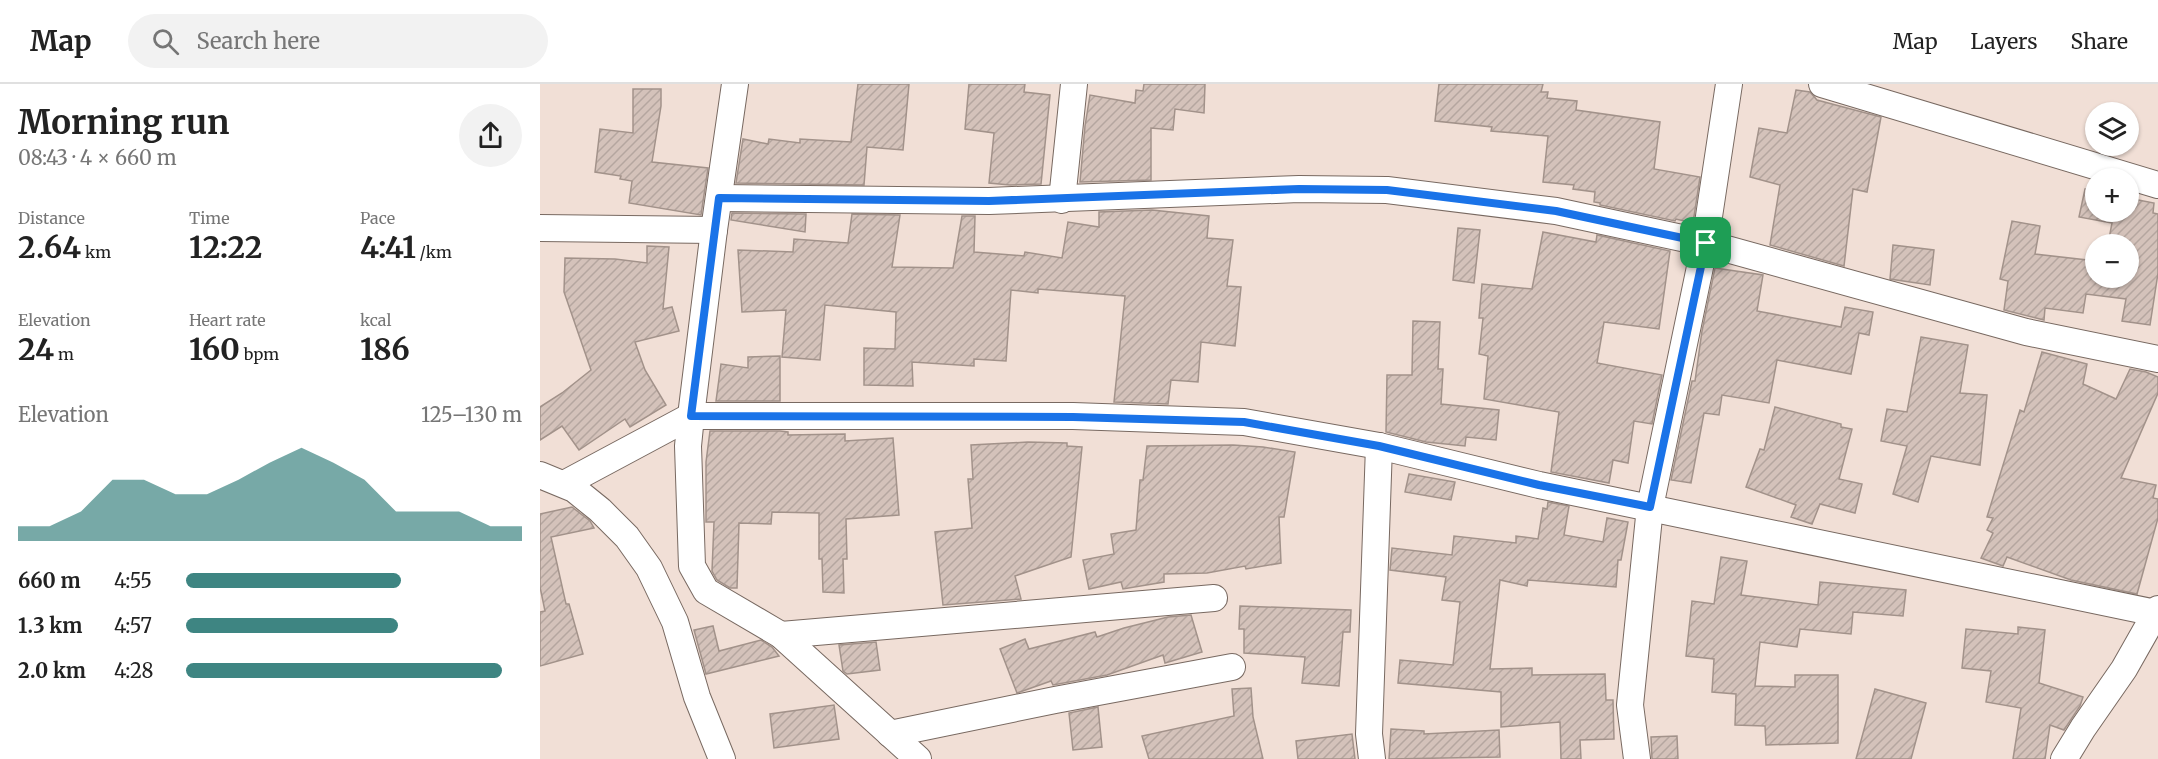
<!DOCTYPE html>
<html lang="en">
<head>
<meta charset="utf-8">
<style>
  body { margin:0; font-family:Merriweather,serif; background:#f2f2f2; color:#222; height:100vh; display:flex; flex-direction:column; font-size:22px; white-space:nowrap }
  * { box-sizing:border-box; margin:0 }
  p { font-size:20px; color:#767676 }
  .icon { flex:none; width:33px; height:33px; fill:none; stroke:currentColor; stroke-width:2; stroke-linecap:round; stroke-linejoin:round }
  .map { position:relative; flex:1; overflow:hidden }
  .side { display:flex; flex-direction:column; background:#fff; width:540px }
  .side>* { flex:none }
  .controls { position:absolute; left:1545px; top:18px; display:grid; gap:12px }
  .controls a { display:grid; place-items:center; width:54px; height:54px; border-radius:50%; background:#fff; box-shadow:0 2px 4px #0004; font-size:30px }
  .pin { position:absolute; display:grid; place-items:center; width:51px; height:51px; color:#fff; margin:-26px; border-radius:12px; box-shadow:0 3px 9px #0006 }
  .round { display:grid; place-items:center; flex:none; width:63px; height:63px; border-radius:32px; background:#f2f2f2 }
  .head { display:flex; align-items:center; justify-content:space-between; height:102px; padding:0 18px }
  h1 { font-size:33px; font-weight:700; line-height:45px }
  .metrics { display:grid; grid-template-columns:repeat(3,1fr); gap:9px; height:102px; padding:6px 18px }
  .metrics div { display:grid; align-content:center }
  .metrics b { font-size:30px; font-weight:700 }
  .metrics small { font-size:16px; font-weight:400 }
  .metrics p { font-size:16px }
  .chart { height:168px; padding:12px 18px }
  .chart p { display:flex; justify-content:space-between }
  .chart svg { width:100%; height:108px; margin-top:6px; fill:#3e8582; opacity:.7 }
  ul { padding:0 18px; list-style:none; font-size:20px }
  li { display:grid; grid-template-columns:96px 72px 1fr; align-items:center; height:45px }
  li i { height:15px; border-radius:8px; background:#3e8582 }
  header { display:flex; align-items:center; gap:36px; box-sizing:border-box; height:84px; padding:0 30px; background:#fff; border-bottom:2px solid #e0e0e0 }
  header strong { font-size:28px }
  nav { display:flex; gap:33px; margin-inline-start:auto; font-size:21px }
  .search { width:420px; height:54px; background:#f2f2f2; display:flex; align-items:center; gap:15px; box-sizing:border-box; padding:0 21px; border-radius:33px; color:#767676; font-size:22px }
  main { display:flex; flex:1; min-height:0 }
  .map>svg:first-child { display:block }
  .building { fill:url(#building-hatch); stroke:#a2928a; stroke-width:1.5 }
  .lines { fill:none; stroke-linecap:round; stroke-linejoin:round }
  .street-casing { stroke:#786961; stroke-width:28 }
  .street { stroke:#fff; stroke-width:26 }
  .route-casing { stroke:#fff; stroke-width:12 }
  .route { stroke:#1a73e8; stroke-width:8 }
</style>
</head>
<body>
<header>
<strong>Map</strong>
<div class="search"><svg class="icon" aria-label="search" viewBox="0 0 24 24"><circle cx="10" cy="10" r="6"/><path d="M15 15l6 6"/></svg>Search here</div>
<nav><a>Map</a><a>Layers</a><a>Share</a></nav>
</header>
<main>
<section class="side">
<div class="head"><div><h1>Morning run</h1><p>08:43 · 4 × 660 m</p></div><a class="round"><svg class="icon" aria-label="share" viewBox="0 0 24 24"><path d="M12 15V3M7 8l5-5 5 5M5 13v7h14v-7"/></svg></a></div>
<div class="metrics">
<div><p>Distance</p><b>2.64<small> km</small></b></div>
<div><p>Time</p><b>12:22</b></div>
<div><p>Pace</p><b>4:41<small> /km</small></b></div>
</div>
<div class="metrics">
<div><p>Elevation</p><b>24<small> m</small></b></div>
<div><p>Heart rate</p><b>160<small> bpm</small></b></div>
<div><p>kcal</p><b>186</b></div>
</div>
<div class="chart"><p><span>Elevation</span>125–130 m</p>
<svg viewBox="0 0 160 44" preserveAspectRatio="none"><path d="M0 44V38L10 38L20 32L30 19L40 19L50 25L60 25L70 19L80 12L90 6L100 12L110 19L120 32L130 32L140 32L150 38L160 38V44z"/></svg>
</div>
<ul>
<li><b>660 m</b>4:55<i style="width:64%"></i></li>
<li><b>1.3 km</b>4:57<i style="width:63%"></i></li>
<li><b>2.0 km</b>4:28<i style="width:94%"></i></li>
</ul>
</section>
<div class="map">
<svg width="1618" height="675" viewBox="0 0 1618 675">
  <defs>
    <pattern id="building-hatch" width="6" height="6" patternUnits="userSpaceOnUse" patternTransform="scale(1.5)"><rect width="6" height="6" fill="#d4c2ba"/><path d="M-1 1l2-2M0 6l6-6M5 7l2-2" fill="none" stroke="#b5a69f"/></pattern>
  </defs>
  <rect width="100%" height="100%" fill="#f1dfd6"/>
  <g class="building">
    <polygon points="318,0 369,0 363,66 327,63 324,101 196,99 203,55 228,60 229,55 260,59 260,55 311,58"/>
    <polygon points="429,0 485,0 484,8 510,11 501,100 470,101 449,99 454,49 425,45"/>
    <polygon points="604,0 665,0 664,29 635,25 633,46 611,44 611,96 540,98 545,42 550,11 595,19 596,6 603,7"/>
    <polygon points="899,0 1003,0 1001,8 1008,8 1007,14 1037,17 1036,26 1120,38 1114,85 1160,93 1153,139 1136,135 1135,137 1060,121 1060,119 1054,118 1055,108 1033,105 1034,101 1003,98 1008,52 951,47 952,43 895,37"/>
    <polygon points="93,5 121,5 121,22 112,78 168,84 161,131 89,119 92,97 80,95 81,92 55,88 60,45 93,49"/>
    <polygon points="1256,6 1270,8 1277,16 1341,33 1327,108 1313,105 1304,182 1230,161 1240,101 1210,93 1219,44 1247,49"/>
    <polygon points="1545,105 1556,107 1556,128 1588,128 1588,114 1614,119 1613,129 1618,130 1618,189 1610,241 1582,237 1586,215 1546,210 1543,229 1505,224 1504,236 1464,226 1468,197 1460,195 1472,137 1500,142 1495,170 1556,177 1556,194 1588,194 1588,160 1568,160 1572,139 1539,133"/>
    <polygon points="612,126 669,132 667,154 693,156 687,202 701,203 695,262 661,258 658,298 631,296 628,320 574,318 585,212 498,205 498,209 471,206 466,277 434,275 434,282 372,278 373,302 324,301 324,264 355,265 356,228 285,221 280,276 242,273 246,226 202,228 198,166 253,168 254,155 308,159 312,130 360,131 352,183 413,184 422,132 435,132 434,168 484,172 485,168 522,174 528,138 559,143 559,128"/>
    <polygon points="192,129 266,130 265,148 191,136"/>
    <polygon points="918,144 940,146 934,199 913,196"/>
    <polygon points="1003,148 1056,158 1057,151 1130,167 1119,245 1064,238 1057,279 1122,291 1112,340 1094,337 1088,379 1073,376 1069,399 1011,388 1019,328 944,315 948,272 939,270 943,234 939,234 942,200 992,205"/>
    <polygon points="1353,161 1394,166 1390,201 1350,195"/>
    <polygon points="107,162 129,163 123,225 132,223 139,247 95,258 105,286 126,321 90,343 85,335 39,366 22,342 0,356 0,323 22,309 51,286 24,208 25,174 75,175 107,179"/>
    <polygon points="1175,184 1223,191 1217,227 1301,243 1305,223 1333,228 1329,251 1319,249 1311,290 1237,276 1229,319 1182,311 1179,331 1164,329 1151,399 1131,396 1152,297 1155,297 1162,247"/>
    <polygon points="873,237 900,238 898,285 903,285 901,320 959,326 956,356 926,353 925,362 886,358 846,348 847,291 872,291"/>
    <polygon points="1381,253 1428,261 1420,309 1447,311 1440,381 1391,372 1378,418 1353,410 1367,362 1341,357 1347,325 1367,328"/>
    <polygon points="1502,268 1547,280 1543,300 1576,315 1590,285 1606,288 1618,293 1618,309 1581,394 1616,401 1613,414 1618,415 1618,434 1597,510 1531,496 1467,473 1463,482 1441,474 1453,449 1447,446 1453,434 1447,433 1480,326 1484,328"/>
    <polygon points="240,272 240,317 176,317 181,280 208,284 208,273"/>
    <polygon points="1235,323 1301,340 1301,343 1312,345 1299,395 1322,400 1315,429 1280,420 1272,440 1251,433 1256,421 1206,403 1220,365 1224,366"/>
    <polygon points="170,347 240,347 248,348 248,351 305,350 305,357 353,354 359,431 306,435 307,475 303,475 304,509 283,508 282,475 279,475 279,429 232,428 231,440 199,439 197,504 190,504 177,496 172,487 174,438 166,438 166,378"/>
    <polygon points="488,358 527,359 527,362 542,363 531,473 475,492 481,515 403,521 395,448 432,444 428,395 433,395 431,361"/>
    <polygon points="693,361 723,363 755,368 744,433 739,433 741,479 706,485 705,482 667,489 624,490 624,498 583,505 581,498 549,505 543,476 574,470 571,450 596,446 600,396 603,396 607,362"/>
    <polygon points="869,390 915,398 911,416 865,408"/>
    <polygon points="1008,418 1029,422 1024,451 1063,458 1067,434 1088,438 1081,476 1078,476 1076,503 988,496 987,502 960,496 950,585 992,584 992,591 1065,590 1066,616 1073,616 1074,655 1040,656 1041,675 1021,675 1020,638 961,643 961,608 858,599 860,576 913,581 920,518 902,516 906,493 850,486 852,464 912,471 914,452 976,459 976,452 998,455 1003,424 1007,425"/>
    <polygon points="32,423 50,437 54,444 11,453 26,520 29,520 43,570 0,582 0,528 5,527 0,503 0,430"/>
    <polygon points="1181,473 1207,477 1201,511 1278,521 1280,498 1366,506 1363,532 1313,528 1311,550 1260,545 1257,563 1220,558 1215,602 1255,603 1255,591 1298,591 1298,659 1226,661 1225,642 1195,641 1196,610 1172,608 1174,575 1146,572 1152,517 1174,520"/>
    <polygon points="700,522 811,526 810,548 803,548 799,602 762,599 765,573 704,569 704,545 699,545"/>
    <polygon points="651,531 662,568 625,579 623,571 567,591 513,601 511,597 477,609 460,565 485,555 489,565 555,548 557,553 584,544 628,533"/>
    <polygon points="173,542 179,567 221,556 232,563 239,572 166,590 154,546"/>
    <polygon points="1478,543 1505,546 1499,599 1543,613 1540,622 1524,646 1510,641 1505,675 1473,675 1481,624 1446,618 1451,587 1422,584 1426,545 1478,550"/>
    <polygon points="336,558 340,586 307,590 303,587 299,561"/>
    <polygon points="711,604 713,633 723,675 609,675 602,652 694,632 692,605"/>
    <polygon points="1335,605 1386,619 1371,675 1316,675"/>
    <polygon points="294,621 299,655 234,664 230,630"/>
    <polygon points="558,623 562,663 533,666 529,629"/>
    <polygon points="851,645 884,647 884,650 959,646 960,673 849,675"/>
    <polygon points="812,650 815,675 758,675 756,657"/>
    <polygon points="1137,652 1138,675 1112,675 1111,653"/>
  </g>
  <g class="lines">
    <g class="street-casing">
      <g id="street">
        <polyline points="195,0 174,146 151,332 148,362 152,482 166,507 241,551 378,675"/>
        <polyline points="1282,0 1618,101"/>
        <polyline points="179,114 449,117 759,105 847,106 1016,127 1165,159 1486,248 1618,275"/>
        <polyline points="522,116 534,0"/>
        <polyline points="0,144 174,146"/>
        <polyline points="0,391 34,405 60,426 87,453 109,484 135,538 157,613 182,675"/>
        <polyline points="24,400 151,332 533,332 704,338 839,362 999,401 1616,529"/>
        <polyline points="241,551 674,514"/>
        <polyline points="350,650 515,616 692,583"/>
        <polyline points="832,675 829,650 839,362"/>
        <polyline points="1097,675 1090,621 1110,423 1165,159 1189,0"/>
        <polyline points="1524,675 1543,644 1584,585 1618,525"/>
      </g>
    </g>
    <use href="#street" class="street"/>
  </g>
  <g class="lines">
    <g class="route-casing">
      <polygon id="route" points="759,105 847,106 1016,127 1166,159 1110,423 999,401 839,362 704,338 533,333 151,332 179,114 449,117"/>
    </g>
    <use href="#route" class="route"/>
  </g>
</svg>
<div class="controls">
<a><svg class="icon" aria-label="layers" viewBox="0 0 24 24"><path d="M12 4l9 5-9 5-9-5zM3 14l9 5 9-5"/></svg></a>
<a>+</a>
<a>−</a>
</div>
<div class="pin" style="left:1166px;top:159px;background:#1e9e55"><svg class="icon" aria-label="arrive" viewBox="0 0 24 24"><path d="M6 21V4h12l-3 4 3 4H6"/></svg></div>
</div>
</main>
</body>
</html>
